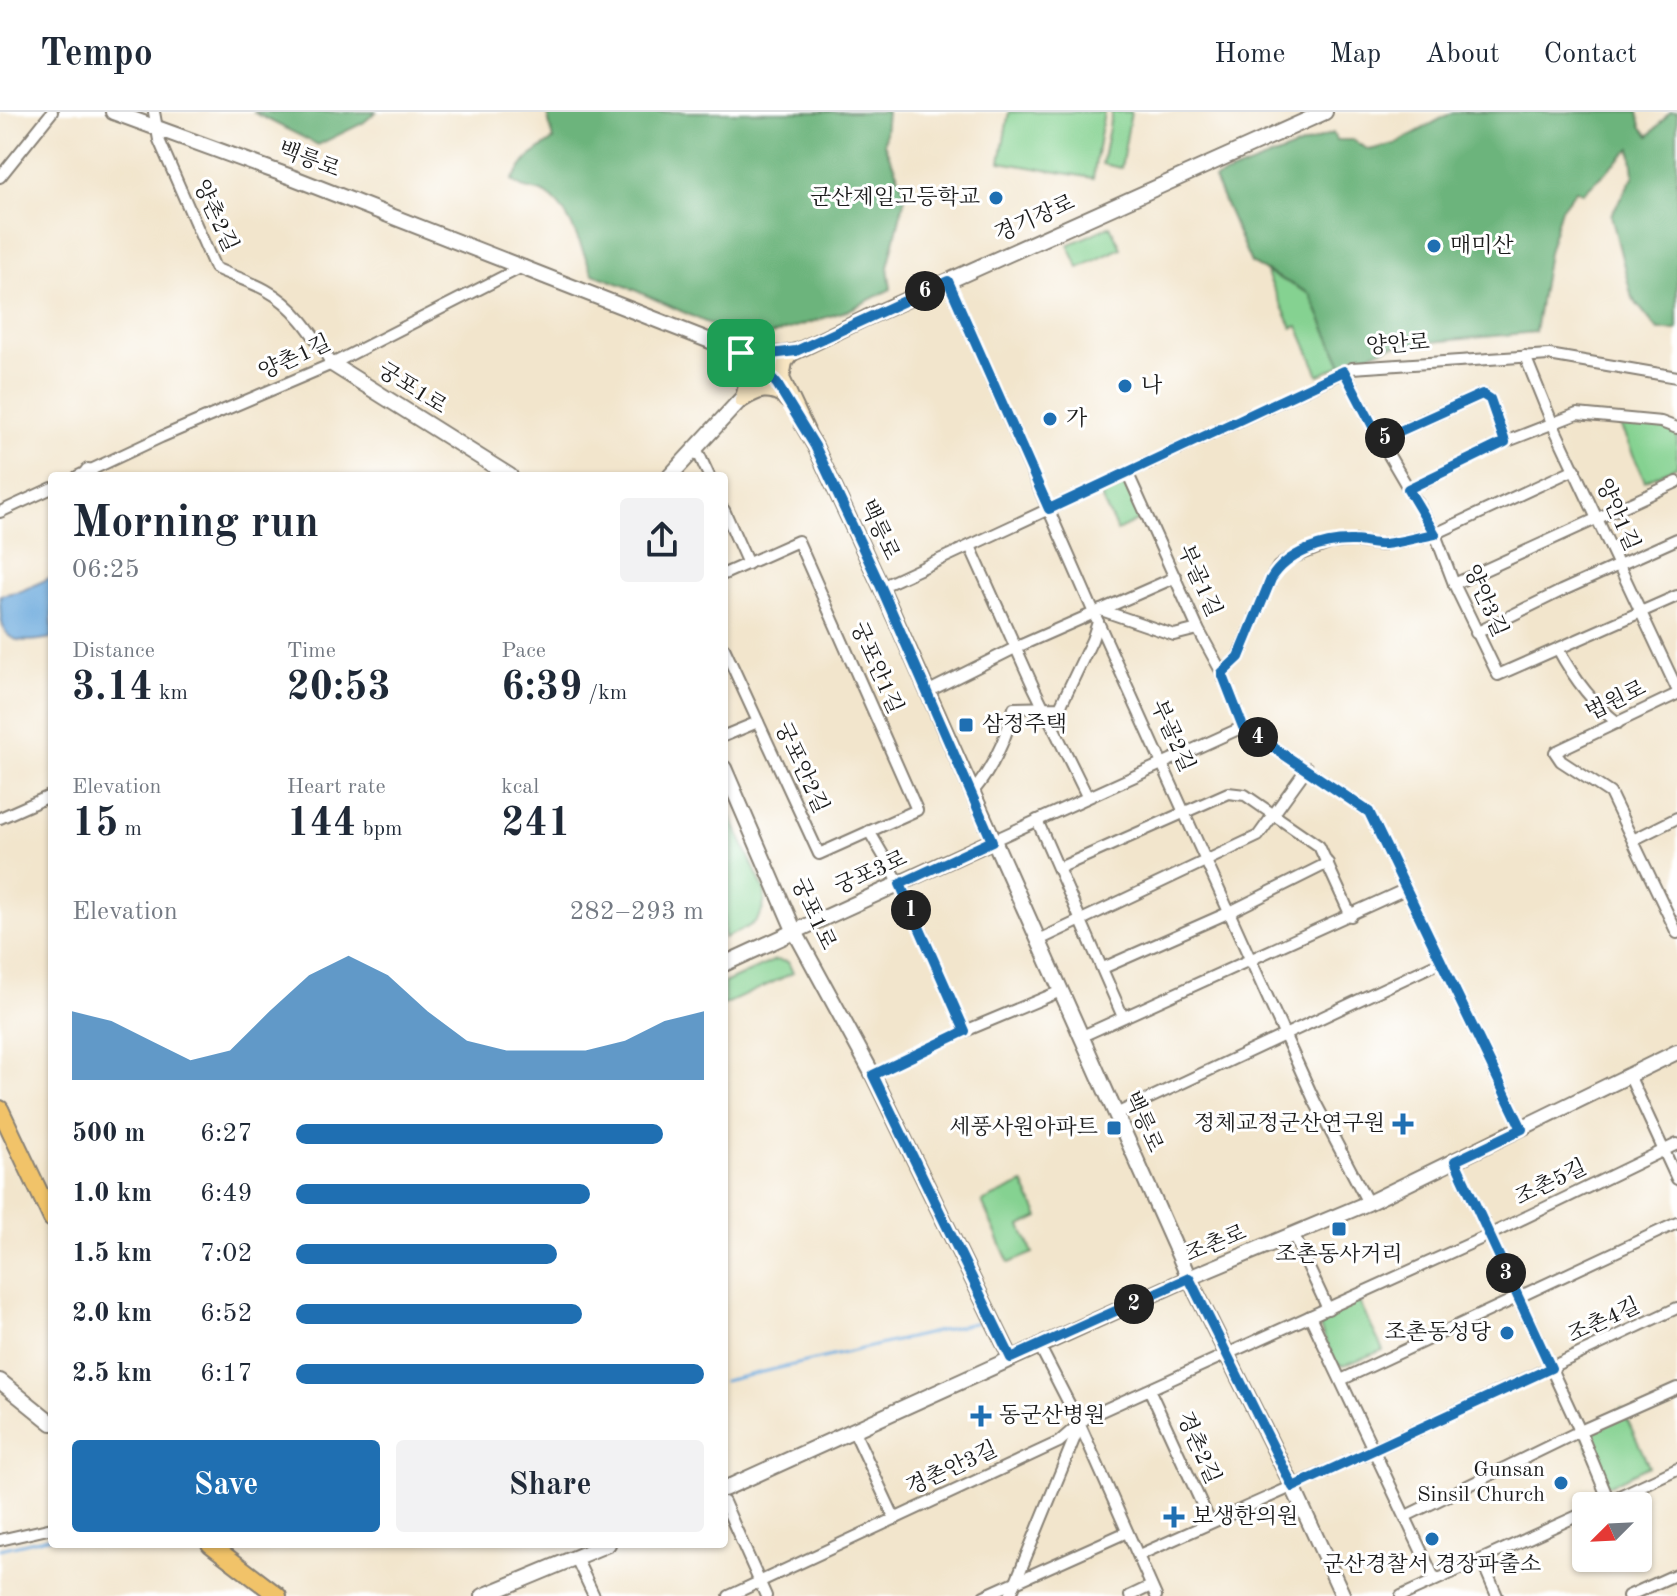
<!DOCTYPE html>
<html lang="en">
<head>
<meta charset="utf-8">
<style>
  body { margin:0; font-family:"Old Standard TT","Noto Serif KR",serif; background:#f2f2f3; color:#1f2937; height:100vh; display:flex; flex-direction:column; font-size:30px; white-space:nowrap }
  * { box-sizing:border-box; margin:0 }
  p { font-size:26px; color:#747a83 }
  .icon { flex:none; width:44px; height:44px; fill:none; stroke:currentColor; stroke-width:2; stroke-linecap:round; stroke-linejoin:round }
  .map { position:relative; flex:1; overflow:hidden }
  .drawer { position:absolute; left:48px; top:360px; width:680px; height:1076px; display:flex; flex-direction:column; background:#fff; border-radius:8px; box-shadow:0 2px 6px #0004 }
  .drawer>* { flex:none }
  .needle { width:52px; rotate:246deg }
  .controls { position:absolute; left:1572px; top:1380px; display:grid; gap:16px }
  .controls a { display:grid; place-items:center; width:80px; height:80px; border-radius:8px; background:#fff; box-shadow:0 2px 6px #0004; font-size:40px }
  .pin { position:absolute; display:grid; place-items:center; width:68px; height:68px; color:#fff; margin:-34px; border-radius:16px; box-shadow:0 4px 12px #0006 }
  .km { position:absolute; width:40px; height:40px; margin:-20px; border-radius:50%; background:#222; color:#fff; font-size:22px; line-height:40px; text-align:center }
  .round { display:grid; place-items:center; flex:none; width:84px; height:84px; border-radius:8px; background:#f2f2f3 }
  .head { display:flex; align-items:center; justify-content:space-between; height:136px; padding:0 24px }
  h1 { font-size:44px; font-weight:700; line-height:60px }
  .figures { display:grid; grid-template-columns:repeat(3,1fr); gap:12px; height:136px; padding:8px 24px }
  .figures div { display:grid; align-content:center }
  .figures b { font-size:40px; font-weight:700 }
  .figures small { font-size:22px; font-weight:400 }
  .figures p { font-size:22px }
  .chart { height:224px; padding:16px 24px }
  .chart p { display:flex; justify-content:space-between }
  .chart svg { width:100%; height:144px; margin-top:8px; fill:#1f6fb2; opacity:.7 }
  .primary-button { display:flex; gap:16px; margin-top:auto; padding:16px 24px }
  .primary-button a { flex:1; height:92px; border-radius:8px; background:#1f6fb2; color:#fff; font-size:32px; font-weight:700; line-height:92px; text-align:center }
  .primary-button a+a { background:#f2f2f3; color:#1f2937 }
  ul { padding:0 24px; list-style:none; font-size:26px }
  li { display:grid; grid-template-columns:128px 96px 1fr; align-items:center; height:60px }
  li i { height:20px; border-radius:10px; background:#1f6fb2 }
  header { display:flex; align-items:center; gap:48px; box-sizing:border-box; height:112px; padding:0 40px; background:#fff; border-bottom:2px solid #e0e1e3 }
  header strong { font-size:38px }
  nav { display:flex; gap:44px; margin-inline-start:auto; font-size:28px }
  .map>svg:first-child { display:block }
  .green { fill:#85d291; stroke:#507756; stroke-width:2 }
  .forest { fill:#6cb47b; stroke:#44684c; stroke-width:2 }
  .water { fill:#69a8dc; stroke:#42627c; stroke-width:2 }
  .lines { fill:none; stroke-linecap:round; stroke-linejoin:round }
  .stream { stroke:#69a8dc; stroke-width:3 }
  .minor-casing { stroke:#878074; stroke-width:14 }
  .tertiary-casing { stroke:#878074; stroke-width:18 }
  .secondary-casing { stroke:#878074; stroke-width:18 }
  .primary-casing { stroke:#878074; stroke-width:20 }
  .minor { stroke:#fff; stroke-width:10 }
  .tertiary { stroke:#fff; stroke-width:14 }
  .secondary { stroke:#f9e7c3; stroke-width:14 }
  .primary { stroke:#f1c369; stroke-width:16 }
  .route-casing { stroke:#fff; stroke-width:16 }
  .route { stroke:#1f6fb2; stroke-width:10 }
  .poi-dot { fill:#1f6fb2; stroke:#fff; stroke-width:3 }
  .labels { text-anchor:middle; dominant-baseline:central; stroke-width:6; stroke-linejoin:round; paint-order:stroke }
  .street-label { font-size:22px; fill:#1c1c1c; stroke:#fff }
  .poi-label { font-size:22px; fill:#1c1c1c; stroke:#fff; text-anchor:start }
</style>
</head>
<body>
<header>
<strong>Tempo</strong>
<nav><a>Home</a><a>Map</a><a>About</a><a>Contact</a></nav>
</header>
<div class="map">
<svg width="1677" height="1484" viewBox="0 0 1677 1484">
  <rect width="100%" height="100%" fill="#fff"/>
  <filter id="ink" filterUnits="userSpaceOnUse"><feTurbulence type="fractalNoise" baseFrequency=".0125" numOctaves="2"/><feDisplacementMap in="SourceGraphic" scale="16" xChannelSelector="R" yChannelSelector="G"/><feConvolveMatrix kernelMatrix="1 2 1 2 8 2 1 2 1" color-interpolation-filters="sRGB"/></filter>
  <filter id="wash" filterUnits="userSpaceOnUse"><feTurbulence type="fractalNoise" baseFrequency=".006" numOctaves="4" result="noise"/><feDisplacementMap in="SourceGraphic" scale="32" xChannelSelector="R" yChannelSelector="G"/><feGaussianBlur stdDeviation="1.8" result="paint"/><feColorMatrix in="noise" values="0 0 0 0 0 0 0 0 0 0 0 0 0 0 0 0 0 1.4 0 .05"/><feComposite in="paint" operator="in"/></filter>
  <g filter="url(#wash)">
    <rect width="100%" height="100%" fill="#f2e5cc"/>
    <g class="green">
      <polygon points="1009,0 1104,0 1093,66 1000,50"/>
      <polygon points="1112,0 1131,0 1121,56 1102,52"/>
      <polygon points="1110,114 1121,136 1079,156 1068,133"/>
      <polygon points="1266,160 1310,181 1342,253 1319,263 1298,214 1292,216"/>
      <polygon points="1618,309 1664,316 1677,322 1677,354 1645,369"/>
      <polygon points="1125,373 1141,407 1117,419 1101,385"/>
      <path d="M724,690L765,780C765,812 750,814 724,826Z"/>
      <polygon points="775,848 788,850 793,861 724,893 724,871"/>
      <polygon points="1023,1071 1039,1105 1021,1114 1033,1141 1009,1151 982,1090"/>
      <polygon points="1358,1188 1383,1238 1343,1254 1336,1251 1320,1216 1329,1201"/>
      <polygon points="1622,1296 1649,1354 1610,1373 1603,1370 1582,1322"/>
    </g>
    <g class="forest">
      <polygon points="253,0 376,0 363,11 318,33"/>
      <path d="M547,0H887L884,32L906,81L888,155L891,177L849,198L749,230L628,175L593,162C581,138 571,97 546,82C533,75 524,80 512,68L529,45L553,28Z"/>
      <polygon points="1453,0 1638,0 1641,14 1649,24 1670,0 1677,0 1677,218 1658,218 1632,186 1611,103 1634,63 1631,36 1583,81 1576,78 1561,97 1548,140 1535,220 1390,234 1342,253 1310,182 1251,151 1214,67 1333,21 1336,28 1353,28 1369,38 1395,32"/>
    </g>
    <path class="water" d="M52,465V526C7,534 0,527 0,483L21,479Z"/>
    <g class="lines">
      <g class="stream">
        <polyline points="724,1269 978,1210"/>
        <polyline points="0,1437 52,1425"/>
      </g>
    </g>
  </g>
  <g filter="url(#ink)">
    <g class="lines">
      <g class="minor-casing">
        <g id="minor">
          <path d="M154,0L159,28L215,156C232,164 250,169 266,178C297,195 314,224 332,252"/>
          <polyline points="0,65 52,0"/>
          <polyline points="948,169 1094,501 1285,924 1315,990 1368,1091"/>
          <polyline points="1525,244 1553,313 1677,577"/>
          <polyline points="1344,259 1380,328 1435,422 1454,472 1498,563 1677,484"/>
          <polyline points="1380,328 1482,282 1490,287 1505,330"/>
          <polyline points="697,338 709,364"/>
          <polyline points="1128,362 1198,517 1222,561 1243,615 1369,700 1522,1017"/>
          <polyline points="78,364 161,325 332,252 524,154"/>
          <polyline points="1408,377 1505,330 1577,302 1661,310 1677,316"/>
          <polyline points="724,398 748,452"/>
          <polyline points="0,400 52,376"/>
          <polyline points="970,434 1033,574 1087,684"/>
          <polyline points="724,462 798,429 917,698 819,742 724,536"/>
          <polyline points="1454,472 1677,370"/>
          <polyline points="881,475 1352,256 1549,243 1677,265"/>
          <polyline points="1101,498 1174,523 1198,517"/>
          <polyline points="1476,521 1561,479 1677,427"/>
          <path d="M1558,537C1573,565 1592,591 1618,611"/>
          <polyline points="1222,561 1239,545 1271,467 1278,455 1289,447 1331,431 1354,429 1381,433 1435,422 1575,357"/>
          <polyline points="927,580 1017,535 1176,465"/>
          <polyline points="1677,582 1555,640 1561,649 1610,681 1677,821"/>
          <polyline points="724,624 758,610"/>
          <path d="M972,681C993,656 1006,627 1014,596L1060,595L1092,528L1098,510"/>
          <polyline points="0,706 52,683"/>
          <polyline points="1037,708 1123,905"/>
          <polyline points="869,719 900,772 965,919"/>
          <polyline points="1633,728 1677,706"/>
          <polyline points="992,729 1243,615"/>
          <polyline points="1059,756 1228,681 1245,683 1319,734 1351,804"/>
          <polyline points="1039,828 1258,724 1307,656"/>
          <polyline points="1103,856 1230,800 1328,751"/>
          <polyline points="1080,925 1406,777"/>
          <polyline points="873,963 965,919 1061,879"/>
          <polyline points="1629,963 1677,1067"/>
          <polyline points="1116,1002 1440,850"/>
          <polyline points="1455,1049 1580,1319 1609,1389"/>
          <polyline points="1294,1124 1328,1197"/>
          <polyline points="1310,1204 1435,1468"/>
          <polyline points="1039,1233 1080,1313 1156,1484"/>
          <polyline points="1341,1268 1677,1111"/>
          <polyline points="1150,1279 1210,1410"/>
          <polyline points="853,1317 895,1407"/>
          <polyline points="724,1390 766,1484"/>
          <polyline points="1598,1394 1677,1357"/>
          <polyline points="1406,1404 1580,1319 1677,1276"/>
          <polyline points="0,1428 52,1416"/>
          <polyline points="1139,1443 1374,1338 1677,1196"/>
          <polyline points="576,1446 594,1484"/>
          <polyline points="1482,1449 1497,1484"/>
          <polyline points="729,1484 1059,1330 1086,1306 1489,1123 1677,1032"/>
          <polyline points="984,1484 1127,1420"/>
          <polyline points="1010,1484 1079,1315"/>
          <polyline points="1130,1484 1151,1474"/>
          <polyline points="1401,1484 1586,1400"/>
          <polyline points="1628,1484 1677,1462"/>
        </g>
      </g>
      <g class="tertiary-casing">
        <g id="tertiary">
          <polyline points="113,0 294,66 741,241 761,254 786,288"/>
          <polyline points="332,252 510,364"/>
          <polyline points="802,312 815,334 881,475 1189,1166 1293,1375 1343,1484"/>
          <polyline points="88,359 90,364"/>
          <polyline points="670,364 766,260 791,242 866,206 1325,0"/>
          <polyline points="724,656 794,818 873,963 1011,1246"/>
          <polyline points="724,852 992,729"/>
          <polyline points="0,1269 52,1311"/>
          <polyline points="724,1377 1189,1166 1368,1091 1677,940"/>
          <polyline points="483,1484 608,1432"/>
        </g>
      </g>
      <g class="secondary-casing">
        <g id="secondary">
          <polyline points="741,241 783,242 796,239"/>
          <path d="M741,241C750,258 748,270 742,288"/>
          <polyline points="791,242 785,250 782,266 807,319"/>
          <path d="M742,288C758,278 768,274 785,285"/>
        </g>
      </g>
      <g class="primary-casing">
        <g id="primary">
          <polyline points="0,997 52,1107"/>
          <polyline points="210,1432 278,1484"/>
        </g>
      </g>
      <use href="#minor" class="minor"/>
      <use href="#tertiary" class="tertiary"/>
      <use href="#secondary" class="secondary"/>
      <use href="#primary" class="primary"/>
    </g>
  </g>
  <g class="lines" filter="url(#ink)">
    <g class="route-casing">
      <path id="route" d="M948,169L1049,397L1344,259L1380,328L1482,282L1490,287L1505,330L1408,377L1435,422C1418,425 1402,430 1385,432C1375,433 1364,429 1354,429C1323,428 1287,441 1271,467L1239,545L1222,561L1243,615L1369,700L1522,1017L1455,1049L1551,1256L1293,1375L1189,1166L1011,1246L873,963L965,919L900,772L992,729L881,475L815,334L777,272L761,254L741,241L771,242L796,239Z"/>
    </g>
    <use href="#route" class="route"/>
  </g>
  <g class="poi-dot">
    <circle cx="996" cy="86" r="8"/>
    <circle cx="1434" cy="134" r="8"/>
    <circle cx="1125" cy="274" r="8"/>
    <circle cx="1050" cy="307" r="8"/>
    <rect x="958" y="605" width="16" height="16" rx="4"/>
    <path d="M1399 1000h8v8h8v8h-8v8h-8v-8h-8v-8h8z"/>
    <rect x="1106" y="1008" width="16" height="16" rx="4"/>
    <rect x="1331" y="1109" width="16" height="16" rx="4"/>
    <circle cx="1507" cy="1221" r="8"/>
    <path d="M977 1292h8v8h8v8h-8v8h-8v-8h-8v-8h8z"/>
    <circle cx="1561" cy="1371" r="8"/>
    <path d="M1170 1393h8v8h8v8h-8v8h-8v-8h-8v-8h8z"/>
    <circle cx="1432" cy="1427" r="8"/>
  </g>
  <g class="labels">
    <g class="street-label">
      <text transform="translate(309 48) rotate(21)">백릉로</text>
      <text transform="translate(215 104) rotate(65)">양촌2길</text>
      <text transform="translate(1035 107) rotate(-24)">경기장로</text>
      <text transform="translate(1398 233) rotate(-4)">양안로</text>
      <text transform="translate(295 246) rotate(-25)">양촌1길</text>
      <text transform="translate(412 277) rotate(32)">궁포1로</text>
      <text transform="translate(1617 403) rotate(66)">양안1길</text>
      <text transform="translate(879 418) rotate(65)">백릉로</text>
      <text transform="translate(1199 469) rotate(66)">부골1길</text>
      <text transform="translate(1485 489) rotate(66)">양안3길</text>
      <text transform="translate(876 556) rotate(66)">궁포안1길</text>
      <text transform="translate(1616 589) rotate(-26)">법원로</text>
      <text transform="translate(1172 624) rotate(66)">부골2길</text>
      <text transform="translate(801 656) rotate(65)">궁포안2길</text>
      <text transform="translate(871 761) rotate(-24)">궁포3로</text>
      <text transform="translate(813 802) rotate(65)">궁포1로</text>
      <text transform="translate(1143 1010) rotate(66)">백릉로</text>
      <text transform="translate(1551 1071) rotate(-26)">조촌5길</text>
      <text transform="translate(1216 1132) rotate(-22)">조촌로</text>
      <text transform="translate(1604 1209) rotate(-25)">조촌4길</text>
      <text transform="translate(1198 1336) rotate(66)">경촌2길</text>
      <text transform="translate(952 1357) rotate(-25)">경촌안3길</text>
    </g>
    <g class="poi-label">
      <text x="980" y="86" text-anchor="end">군산제일고등학교</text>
      <text x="1450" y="134">매미산</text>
      <text x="1141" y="274">나</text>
      <text x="1066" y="307">가</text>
      <text x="982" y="613">삼정주택</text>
      <text x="1385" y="1012" text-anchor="end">정체교정군산연구원</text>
      <text x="1098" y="1016" text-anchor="end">세풍사원아파트</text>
      <text x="1339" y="1143" text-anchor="middle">조촌동사거리</text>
      <text x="1491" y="1221" text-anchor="end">조촌동성당</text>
      <text x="999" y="1304">동군산병원</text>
      <text x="1545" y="1358" text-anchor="end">Gunsan<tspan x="1545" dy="25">Sinsil Church</tspan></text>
      <text x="1192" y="1405">보생한의원</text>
      <text x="1432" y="1453" text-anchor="middle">군산경찰서 경장파출소</text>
    </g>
  </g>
</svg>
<div class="controls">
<a><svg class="needle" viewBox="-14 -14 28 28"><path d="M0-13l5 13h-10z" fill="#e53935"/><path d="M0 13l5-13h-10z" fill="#747a83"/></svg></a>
</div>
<div class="pin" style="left:741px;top:241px;background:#1e9e55"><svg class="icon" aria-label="arrive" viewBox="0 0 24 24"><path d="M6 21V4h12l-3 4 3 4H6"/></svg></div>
<b class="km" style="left:911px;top:798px">1</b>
<b class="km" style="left:1134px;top:1192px">2</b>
<b class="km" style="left:1506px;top:1161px">3</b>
<b class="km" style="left:1258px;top:625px">4</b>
<b class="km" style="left:1385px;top:326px">5</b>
<b class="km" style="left:925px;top:179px">6</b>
<section class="drawer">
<div class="head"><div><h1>Morning run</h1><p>06:25</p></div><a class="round"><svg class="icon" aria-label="share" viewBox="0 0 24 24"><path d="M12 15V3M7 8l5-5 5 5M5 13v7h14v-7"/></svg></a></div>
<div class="figures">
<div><p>Distance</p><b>3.14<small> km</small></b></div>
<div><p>Time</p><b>20:53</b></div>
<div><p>Pace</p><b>6:39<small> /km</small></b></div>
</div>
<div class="figures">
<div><p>Elevation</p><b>15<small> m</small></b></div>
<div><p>Heart rate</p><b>144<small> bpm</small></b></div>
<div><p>kcal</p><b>241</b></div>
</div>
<div class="chart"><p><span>Elevation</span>282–293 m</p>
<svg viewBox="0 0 160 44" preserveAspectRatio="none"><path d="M0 44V23L10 26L20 32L30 38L40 35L50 23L60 12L70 6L80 12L90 23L100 32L110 35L120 35L130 35L140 32L150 26L160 23V44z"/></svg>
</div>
<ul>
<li><b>500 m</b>6:27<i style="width:90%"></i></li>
<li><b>1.0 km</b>6:49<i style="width:72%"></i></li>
<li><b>1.5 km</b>7:02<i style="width:64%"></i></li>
<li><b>2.0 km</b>6:52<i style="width:70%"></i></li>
<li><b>2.5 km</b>6:17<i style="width:100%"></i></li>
</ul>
<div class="primary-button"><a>Save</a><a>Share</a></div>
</section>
</div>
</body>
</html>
